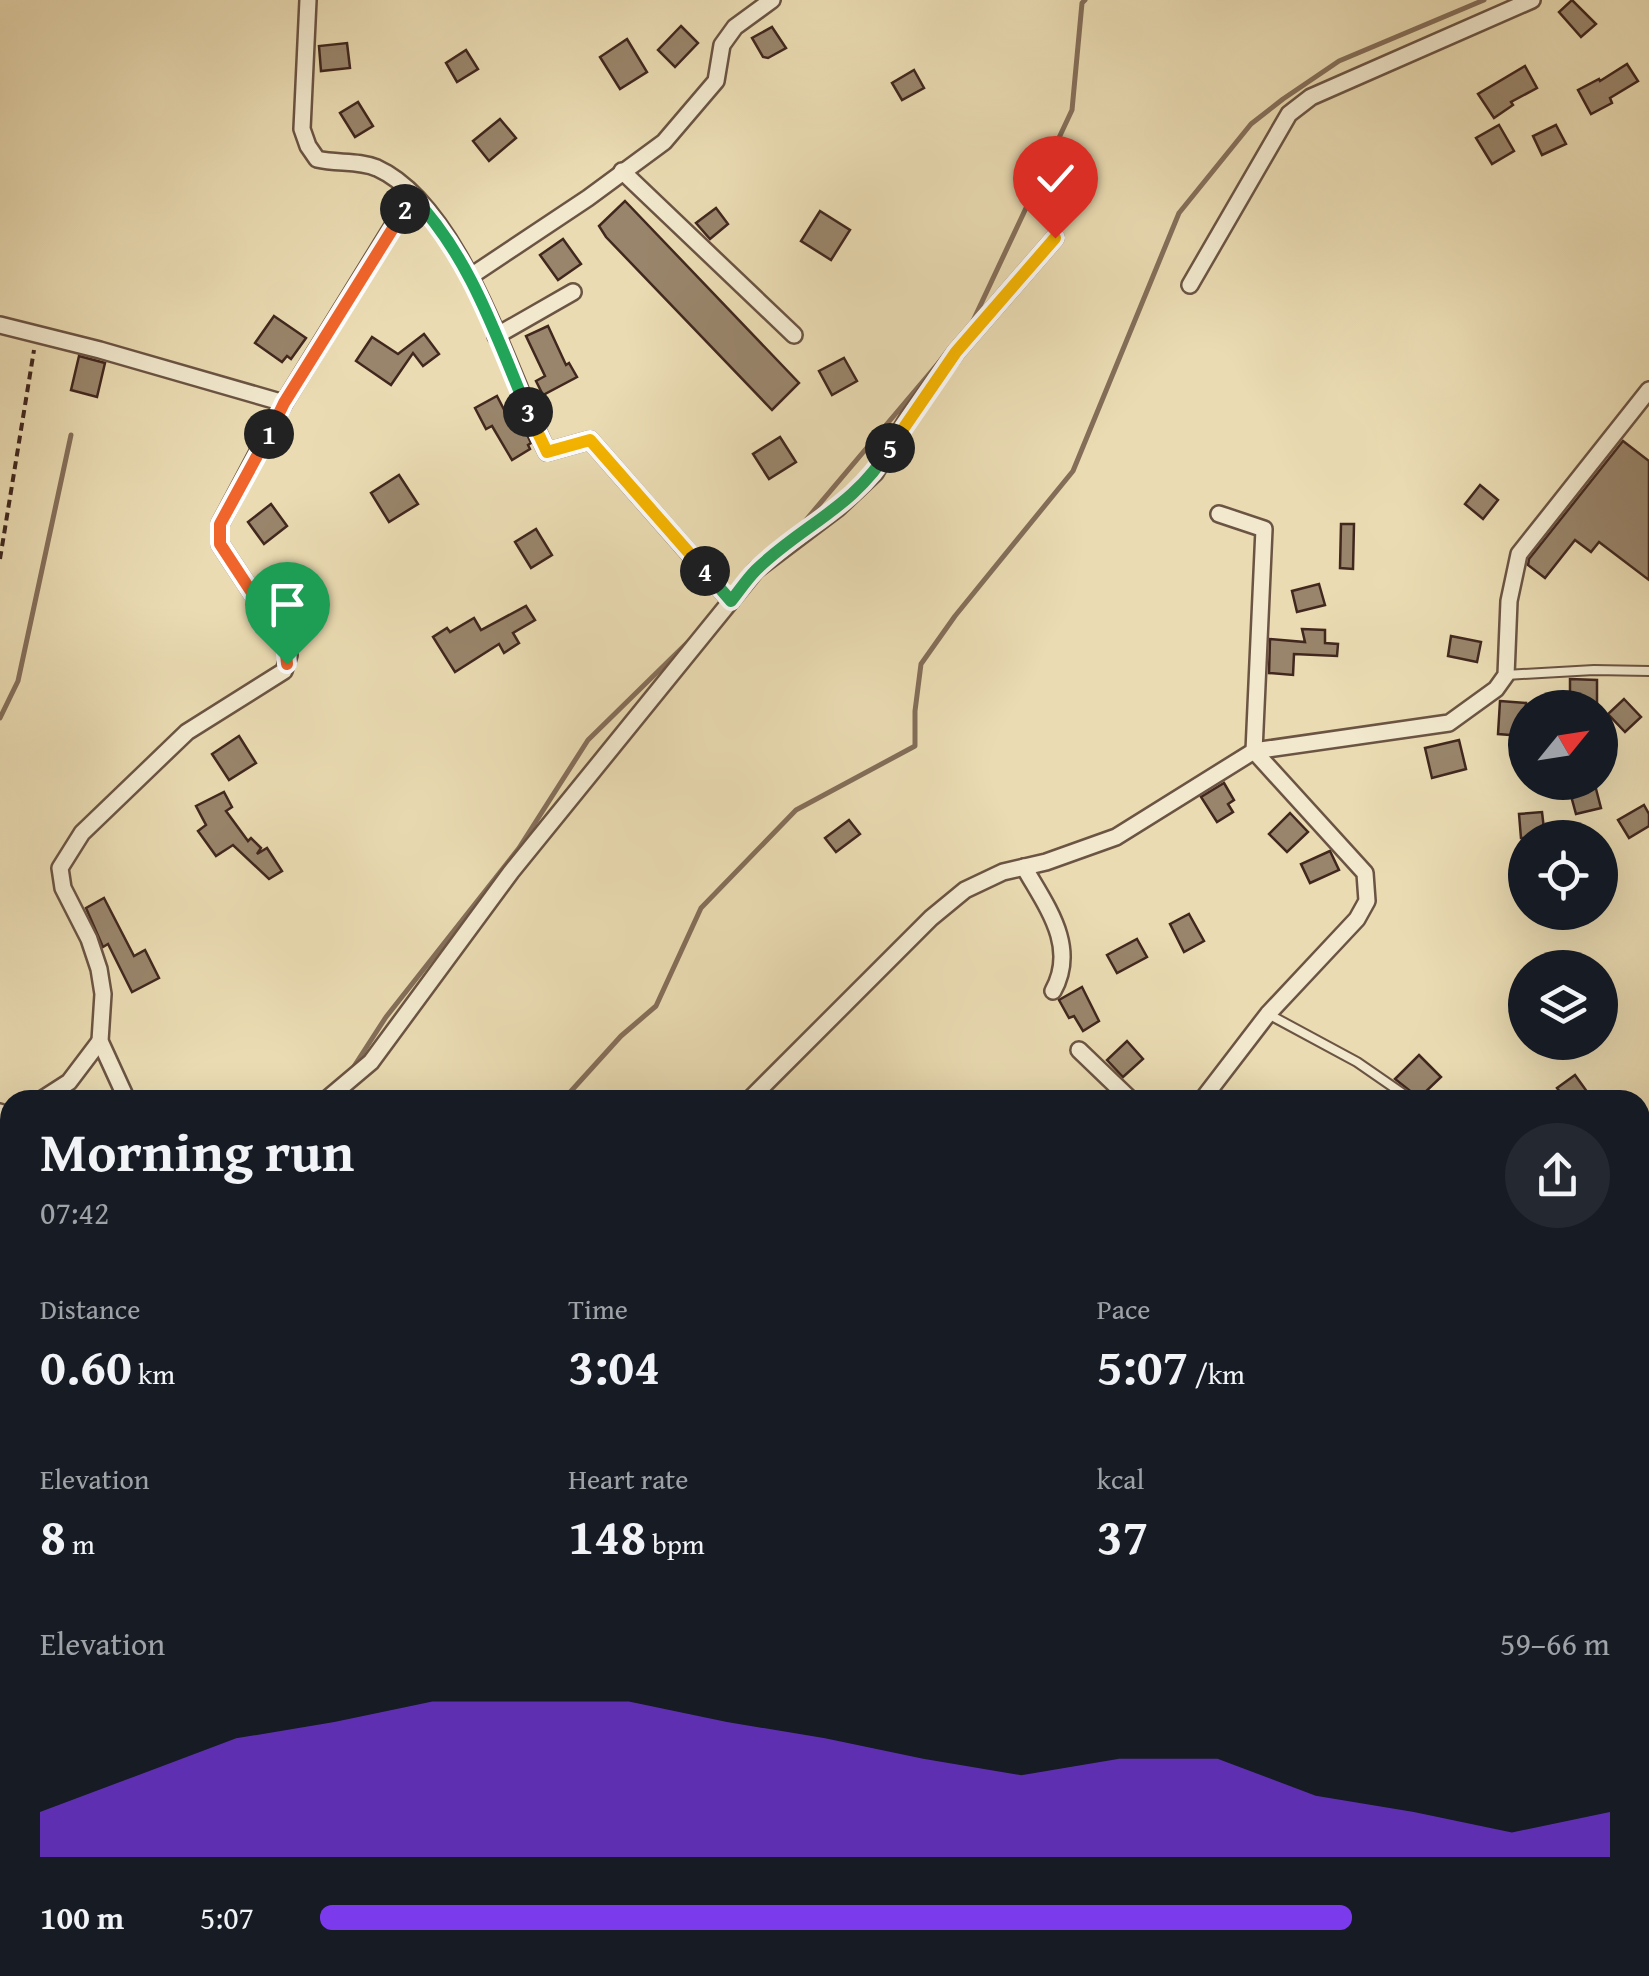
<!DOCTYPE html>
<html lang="en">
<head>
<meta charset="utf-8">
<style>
  body { margin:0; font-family:"Gentium Book Plus",serif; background:#242831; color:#f1f3f6; height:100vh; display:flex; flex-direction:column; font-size:38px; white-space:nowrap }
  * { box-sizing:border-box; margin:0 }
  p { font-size:32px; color:#9ea1a6 }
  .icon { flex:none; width:55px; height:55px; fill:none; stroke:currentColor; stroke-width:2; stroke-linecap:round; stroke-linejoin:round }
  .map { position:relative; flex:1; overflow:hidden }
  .drawer { position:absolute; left:0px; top:1090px; width:1650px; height:888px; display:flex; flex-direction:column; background:#171b24; border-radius:30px 30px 0 0; box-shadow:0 10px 40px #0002 }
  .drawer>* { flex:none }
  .needle { width:65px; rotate:60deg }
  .controls { position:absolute; left:1508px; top:690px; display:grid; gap:20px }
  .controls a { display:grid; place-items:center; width:110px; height:110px; border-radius:50%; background:#171b24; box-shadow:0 10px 40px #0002; font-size:50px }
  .pin { position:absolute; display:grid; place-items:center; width:85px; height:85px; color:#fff; margin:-102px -42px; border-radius:50% 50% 50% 0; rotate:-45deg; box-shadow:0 0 10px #0007 }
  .pin .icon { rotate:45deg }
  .km { position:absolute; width:50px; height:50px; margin:-25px; border-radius:50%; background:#222; color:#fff; font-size:28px; line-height:50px; text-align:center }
  .round { display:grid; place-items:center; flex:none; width:105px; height:105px; border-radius:52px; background:#242831 }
  .head { display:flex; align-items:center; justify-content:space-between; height:170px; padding:0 40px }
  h1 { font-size:55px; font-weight:600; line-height:75px }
  .metrics { display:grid; grid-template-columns:repeat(3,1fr); gap:15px; height:170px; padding:10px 40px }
  .metrics div { display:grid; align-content:center }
  .metrics b { font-size:50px; font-weight:600 }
  .metrics small { font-size:28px; font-weight:400 }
  .metrics p { font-size:28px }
  .chart { height:280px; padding:20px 40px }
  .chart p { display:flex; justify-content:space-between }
  .chart svg { width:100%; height:180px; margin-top:10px; fill:#7c3aed; opacity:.7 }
  ul { padding:0 40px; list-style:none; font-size:32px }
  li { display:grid; grid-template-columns:160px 120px 1fr; align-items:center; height:75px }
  li i { height:25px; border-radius:12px; background:#7c3aed }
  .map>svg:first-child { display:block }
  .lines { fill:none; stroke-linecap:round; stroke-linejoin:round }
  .stream { stroke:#846e59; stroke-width:5 }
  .building { fill:#99856b; stroke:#41271e; stroke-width:2.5 }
  .service-casing { stroke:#6b5443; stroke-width:12 }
  .minor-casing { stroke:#6b5443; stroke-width:20 }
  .secondary-casing { stroke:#41271e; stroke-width:28 }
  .path { stroke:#41271e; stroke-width:4; stroke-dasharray:8 5; stroke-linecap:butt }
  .service { stroke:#f1e8cd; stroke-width:8 }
  .minor { stroke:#f1e8cd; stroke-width:15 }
  .secondary { stroke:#f1e8cd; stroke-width:22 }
  .split-1-casing { stroke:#fff; stroke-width:20 }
  .split-2-casing { stroke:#fff; stroke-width:20 }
  .split-3-casing { stroke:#fff; stroke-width:20 }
  .split-4-casing { stroke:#fff; stroke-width:20 }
  .split-5-casing { stroke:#fff; stroke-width:20 }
  .split-6-casing { stroke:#fff; stroke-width:20 }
  .split-1 { stroke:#f0652b; stroke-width:12 }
  .split-2 { stroke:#f0652b; stroke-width:12 }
  .split-3 { stroke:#22a559; stroke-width:12 }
  .split-4 { stroke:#f5b400; stroke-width:12 }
  .split-5 { stroke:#22a559; stroke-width:12 }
  .split-6 { stroke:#f5b400; stroke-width:12 }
</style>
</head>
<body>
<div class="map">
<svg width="1649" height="1976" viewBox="0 0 1649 1976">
  <rect width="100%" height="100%" fill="#eadbb2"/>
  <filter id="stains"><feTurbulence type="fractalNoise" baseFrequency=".002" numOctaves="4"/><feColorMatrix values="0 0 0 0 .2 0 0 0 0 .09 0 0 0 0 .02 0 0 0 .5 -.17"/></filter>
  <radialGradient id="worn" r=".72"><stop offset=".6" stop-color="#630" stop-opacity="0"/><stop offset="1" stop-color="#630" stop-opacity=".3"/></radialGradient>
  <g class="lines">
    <g class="stream">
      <polyline points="972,323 1072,110 1082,3 1085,0"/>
      <polyline points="795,533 946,354"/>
      <polyline points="0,718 18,681 71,435"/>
      <polyline points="351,1071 386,1017 519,848 588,740 689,641"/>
      <polyline points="563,1100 621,1036 656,1006 701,908 796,810 915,746 915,711 921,664 955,616 1073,471 1179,213 1251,124 1283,99 1339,61 1484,0"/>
      <polyline points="0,1358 10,1352"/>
      <polyline points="0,1545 10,1563"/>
      <polyline points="1640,1790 1649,1786"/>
      <polyline points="0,1794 0,1797"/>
      <polyline points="0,1868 10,1868"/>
      <polyline points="1640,1948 1649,1942"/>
      <polyline points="440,1968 458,1976"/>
      <polyline points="555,1968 558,1976"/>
      <polyline points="757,1968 778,1968"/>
      <polyline points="1203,1968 1216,1974 1229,1968"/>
      <polyline points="1367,1968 1372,1976"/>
      <polyline points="482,1976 513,1968"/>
      <polyline points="685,1976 696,1968"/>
      <polyline points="1594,1976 1608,1968"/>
    </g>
  </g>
  <g class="building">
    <polygon points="1572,0 1596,24 1581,37 1559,12"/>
    <polygon points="681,26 698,43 675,67 658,50"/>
    <polygon points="772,27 786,48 768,58 763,57 752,38"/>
    <polygon points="627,39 647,72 620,89 600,57"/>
    <polygon points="347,43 350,68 321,71 319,46"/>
    <polygon points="466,50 478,69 457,82 446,63"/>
    <polygon points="1627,64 1638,81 1610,98 1612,103 1591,114 1578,90 1599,79 1600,81"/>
    <polygon points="1525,66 1537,88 1511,102 1513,105 1494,118 1478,94"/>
    <polygon points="914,70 924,88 902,100 892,83"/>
    <polygon points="358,102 373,126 355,137 340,113"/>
    <polygon points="500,119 516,138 489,161 473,141"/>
    <polygon points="1499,125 1514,151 1492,164 1476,138"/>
    <polygon points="1556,125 1566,144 1542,155 1533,136"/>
    <polygon points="625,201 799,383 772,410 606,237 599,226"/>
    <polygon points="716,208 728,224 710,239 696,223"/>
    <polygon points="820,211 850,230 831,260 801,241"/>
    <polygon points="563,239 581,264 558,280 540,255"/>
    <polygon points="274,316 306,338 291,359 287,356 282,362 255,343"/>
    <polygon points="548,326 566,365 569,363 577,377 543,395 536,381 545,376 526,336"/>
    <polygon points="424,334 439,354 423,366 413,353 391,385 356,361 372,337 398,354"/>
    <polygon points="79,356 105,363 97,397 71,390"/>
    <polygon points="844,358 857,381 832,395 819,371"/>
    <polygon points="497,396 514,429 522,424 531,443 528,445 530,449 512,460 492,426 486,429 475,408"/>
    <polygon points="780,437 796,462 769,479 753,454"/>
    <polygon points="1623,441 1649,461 1649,580 1599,542 1591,552 1575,540 1545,578 1528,565 1529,559"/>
    <polygon points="399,475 418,504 389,522 371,493"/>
    <polygon points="1480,485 1498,500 1483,519 1465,504"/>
    <polygon points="271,504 287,526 264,544 248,522"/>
    <polygon points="1341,524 1354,524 1353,569 1340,568"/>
    <polygon points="536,529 552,555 531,568 515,542"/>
    <polygon points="1319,584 1325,605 1297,612 1292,591"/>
    <polygon points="526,606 535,620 513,633 519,643 504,653 499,644 455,672 433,637 447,628 450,632 474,618 481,630"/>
    <polygon points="1302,629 1325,630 1325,643 1338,644 1337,656 1294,654 1293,675 1269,673 1270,639 1305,642"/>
    <polygon points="1451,636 1481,642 1477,662 1448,656"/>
    <polygon points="1570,679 1597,680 1597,708 1570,708"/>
    <polygon points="1624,699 1641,717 1625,732 1608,714"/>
    <polygon points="1500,701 1526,703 1523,736 1498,734"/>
    <polygon points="239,736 256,763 229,780 212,754"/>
    <polygon points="1459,740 1466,769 1432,778 1425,748"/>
    <polygon points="1224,783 1234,800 1228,804 1233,812 1217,822 1201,797"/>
    <polygon points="1595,785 1601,808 1576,814 1570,792"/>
    <polygon points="224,792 232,807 226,811 248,841 251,838 261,848 257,854 267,848 282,871 269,879 233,845 216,856 198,831 206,825 196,806"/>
    <polygon points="1644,805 1649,814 1649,826 1629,838 1618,820"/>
    <polygon points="1542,812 1545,838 1521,838 1519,814"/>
    <polygon points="1290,813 1308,832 1287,852 1269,834"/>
    <polygon points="849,820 860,834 836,852 825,838"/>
    <polygon points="1330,851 1339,870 1310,883 1301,864"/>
    <polygon points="104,898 134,956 145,950 159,978 132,992 108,944 103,947 86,908"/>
    <polygon points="1189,914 1204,941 1184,952 1170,924"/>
    <polygon points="1137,939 1147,957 1117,973 1107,955"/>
    <polygon points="1082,987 1099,1021 1083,1031 1074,1016 1069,1018 1059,1000"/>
    <polygon points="1127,1041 1143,1059 1123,1077 1107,1060"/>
    <polygon points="1419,1055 1441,1077 1419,1098 1395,1079"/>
    <polygon points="1575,1075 1593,1100 1566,1100 1557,1088"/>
  </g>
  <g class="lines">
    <g class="service-casing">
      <g id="service">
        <polyline points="1506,675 1594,670 1649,671"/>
        <polyline points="1268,1014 1357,1062 1412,1100"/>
        <polyline points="188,1976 194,1968"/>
      </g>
    </g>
    <g class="minor-casing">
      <g id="minor">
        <path d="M308,0L302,129L308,146L317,159C337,164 358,160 377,168C461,206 508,373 547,452L590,440L731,601"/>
        <polyline points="622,171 794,335"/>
        <polyline points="471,276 588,198 664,142 716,81 722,45 735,27 772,0"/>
        <polyline points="1190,285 1289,114 1311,97 1532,0"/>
        <polyline points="0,325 100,350 284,403"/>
        <polyline points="496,336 573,292"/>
        <path d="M1024,867C1046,906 1078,946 1053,991"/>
        <polyline points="1079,1050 1131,1100"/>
        <polyline points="41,1100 69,1082 100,1041"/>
        <polyline points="127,1100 100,1041 103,994 99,969 89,939 63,888 60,868 82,833 187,732 284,671 289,655 285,643 220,544 220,524 284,403 412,195"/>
        <polyline points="326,1100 371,1062 511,872 756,570 838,508 875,473 908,418 956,352 1055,238"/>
        <polyline points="749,1100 931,918 965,890 1003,872 1046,862 1116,837 1254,751 1449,723 1496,689 1506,675 1509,601 1519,554 1649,390"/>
        <polyline points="1202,1100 1268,1014 1357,919 1367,901 1365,873 1254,751 1264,529 1219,514"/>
        <polyline points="0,1112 9,1122"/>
        <polyline points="0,1341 10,1333"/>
        <polyline points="0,1475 10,1493"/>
        <polyline points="1640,1514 1649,1533"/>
        <polyline points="667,1976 668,1968"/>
      </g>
    </g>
    <g class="secondary-casing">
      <g id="secondary">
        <polyline points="1640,1619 1649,1614"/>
        <polyline points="283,1968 303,1972 326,1968"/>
        <polyline points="0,1976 35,1968"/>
      </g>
    </g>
    <polyline class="path" points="0,559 34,350"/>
    <use href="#service" class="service"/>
    <use href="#minor" class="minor"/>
    <use href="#secondary" class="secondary"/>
  </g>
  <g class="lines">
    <g class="split-1-casing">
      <polyline id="split-1" points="269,434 220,524 220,544 285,643 287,664"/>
    </g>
    <g class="split-2-casing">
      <polyline id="split-2" points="269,434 284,403 405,209"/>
    </g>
    <g class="split-3-casing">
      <path id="split-3" d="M405,209L412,196C470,256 496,336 528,412"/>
    </g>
    <g class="split-4-casing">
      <polyline id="split-4" points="528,412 547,452 590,440 705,571"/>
    </g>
    <g class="split-5-casing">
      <path id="split-5" d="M705,571L731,601C739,591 747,579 756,570C802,525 854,508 890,448"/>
    </g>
    <g class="split-6-casing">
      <polyline id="split-6" points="890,448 956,352 1055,238"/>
    </g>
    <use href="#split-1" class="split-1"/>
    <use href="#split-2" class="split-2"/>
    <use href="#split-3" class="split-3"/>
    <use href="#split-4" class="split-4"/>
    <use href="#split-5" class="split-5"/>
    <use href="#split-6" class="split-6"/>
  </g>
  <rect width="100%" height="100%" filter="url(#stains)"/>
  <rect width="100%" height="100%" fill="url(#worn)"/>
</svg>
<div class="controls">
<a><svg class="needle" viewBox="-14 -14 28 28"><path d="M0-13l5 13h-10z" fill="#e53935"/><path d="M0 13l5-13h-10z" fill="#9ea1a6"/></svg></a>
<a><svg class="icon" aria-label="locate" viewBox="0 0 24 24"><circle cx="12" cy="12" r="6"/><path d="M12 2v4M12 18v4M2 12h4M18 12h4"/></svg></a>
<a><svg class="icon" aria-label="layers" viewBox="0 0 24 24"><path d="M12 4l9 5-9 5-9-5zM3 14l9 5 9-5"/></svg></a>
</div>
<div class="pin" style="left:287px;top:664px;background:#1e9e55"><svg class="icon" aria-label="arrive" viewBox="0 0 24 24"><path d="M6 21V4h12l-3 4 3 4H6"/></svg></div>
<div class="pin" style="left:1055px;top:238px;background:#d93025"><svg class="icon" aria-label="check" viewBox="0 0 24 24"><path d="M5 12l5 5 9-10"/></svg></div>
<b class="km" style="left:269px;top:434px">1</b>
<b class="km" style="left:405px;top:209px">2</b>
<b class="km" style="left:528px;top:412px">3</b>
<b class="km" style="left:705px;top:571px">4</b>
<b class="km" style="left:890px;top:448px">5</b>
<section class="drawer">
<div class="head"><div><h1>Morning run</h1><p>07:42</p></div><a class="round"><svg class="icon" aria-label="share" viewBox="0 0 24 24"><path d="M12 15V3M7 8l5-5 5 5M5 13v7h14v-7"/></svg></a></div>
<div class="metrics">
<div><p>Distance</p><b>0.60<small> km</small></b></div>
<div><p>Time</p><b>3:04</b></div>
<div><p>Pace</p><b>5:07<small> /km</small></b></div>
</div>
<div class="metrics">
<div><p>Elevation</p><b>8<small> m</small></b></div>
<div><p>Heart rate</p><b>148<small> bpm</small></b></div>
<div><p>kcal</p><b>37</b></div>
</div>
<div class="chart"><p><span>Elevation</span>59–66 m</p>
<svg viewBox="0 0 160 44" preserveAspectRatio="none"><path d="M0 44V33L10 24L20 15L30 11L40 6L50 6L60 6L70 11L80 15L90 20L100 24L110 20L120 20L130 29L140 33L150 38L160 33V44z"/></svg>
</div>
<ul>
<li><b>100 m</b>5:07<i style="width:80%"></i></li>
</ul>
</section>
</div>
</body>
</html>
